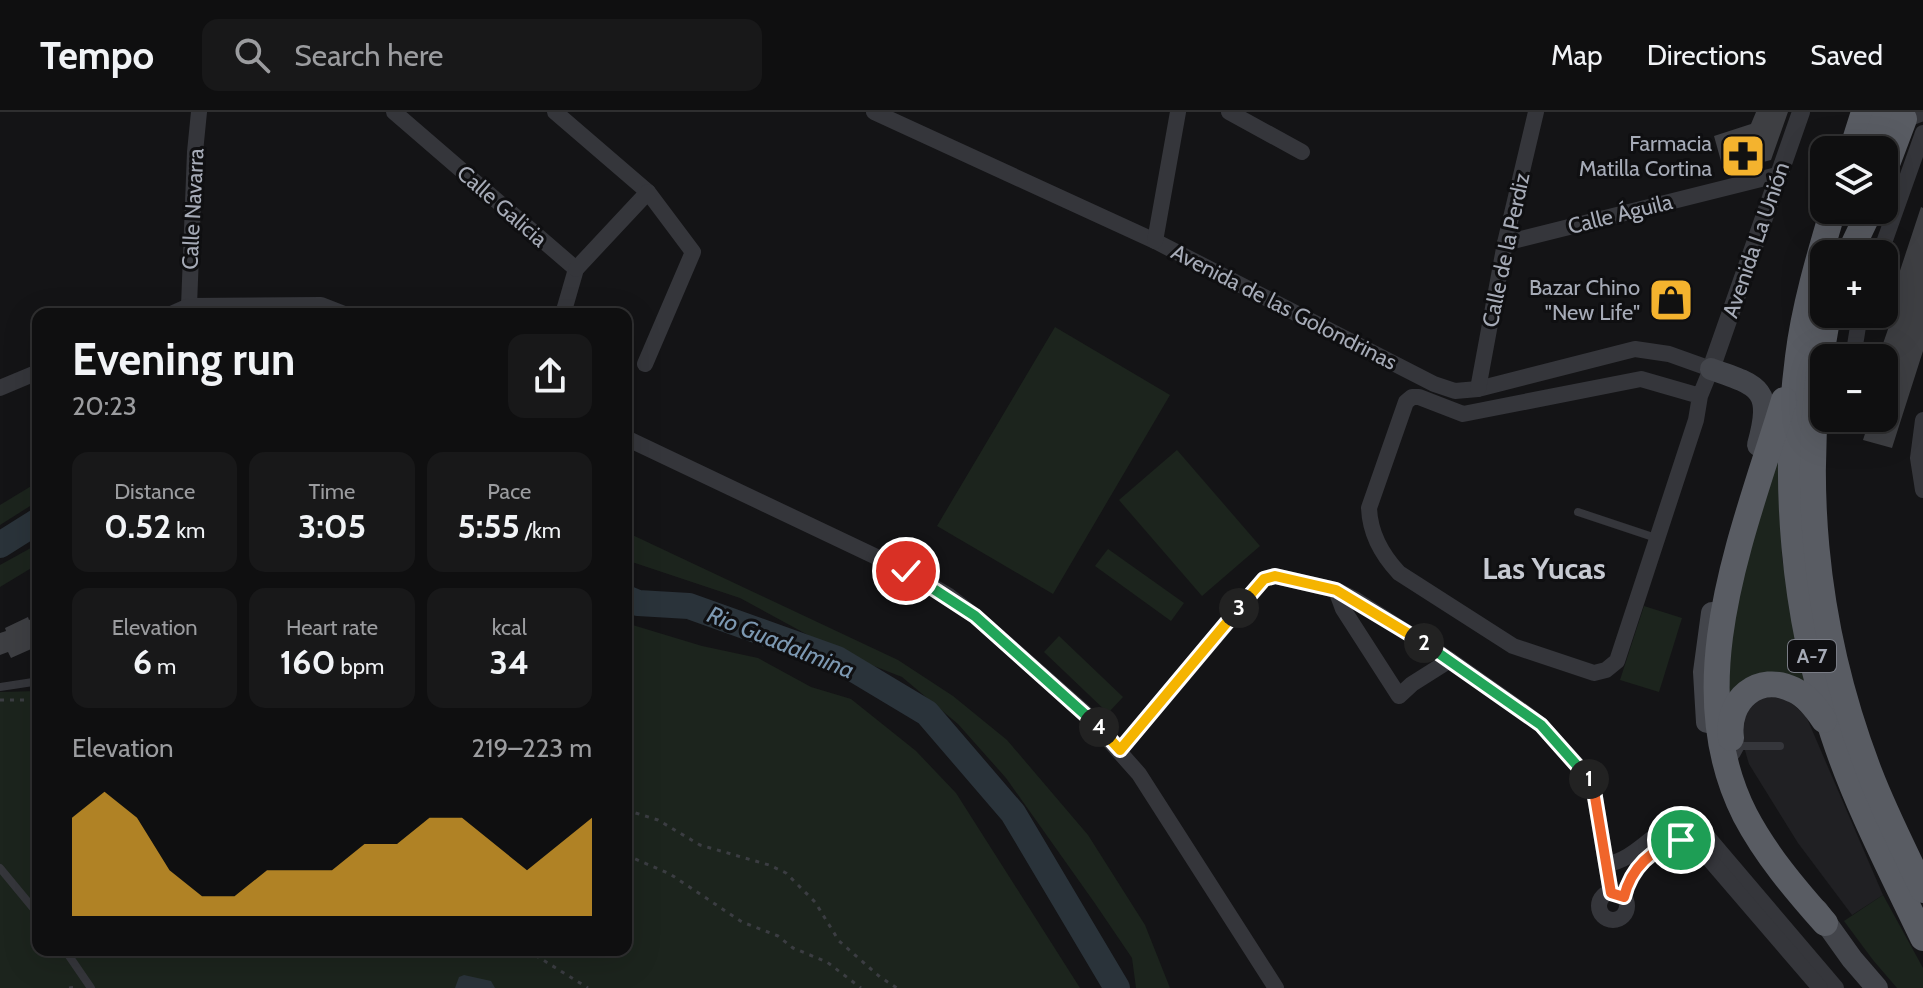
<!DOCTYPE html>
<html lang="en">
<head>
<meta charset="utf-8">
<style>
  body { margin:0; font-family:Cabin,sans-serif; background:#181819; color:#f1f3f6; height:100vh; display:flex; flex-direction:column; font-size:30px; white-space:nowrap }
  * { box-sizing:border-box; margin:0 }
  p { font-size:26px; color:#9b9c9f }
  .icon { flex:none; width:44px; height:44px; fill:none; stroke:currentColor; stroke-width:2; stroke-linecap:round; stroke-linejoin:round }
  .map { position:relative; flex:1; overflow:hidden }
  .sheet { position:absolute; left:32px; top:196px; width:600px; height:648px; display:flex; flex-direction:column; background:#0f0f10; border-radius:16px; box-shadow:0 8px 32px #0002,0 0 0 2px #2f2f30 }
  .sheet>* { flex:none }
  .controls { position:absolute; left:1810px; top:24px; display:grid; gap:16px }
  .controls a { display:grid; place-items:center; width:88px; height:88px; border-radius:16px; background:#0f0f10; box-shadow:0 8px 32px #0002,0 0 0 2px #2f2f30; font-size:40px }
  .pin { position:absolute; display:grid; place-items:center; width:68px; height:68px; color:#fff; margin:-34px; border:4px solid #fff; border-radius:50%; box-shadow:0 2px 8px #0007 }
  .km { position:absolute; width:40px; height:40px; margin:-20px; border-radius:50%; background:#222; color:#fff; font-size:22px; line-height:40px; text-align:center }
  .round { display:grid; place-items:center; flex:none; width:84px; height:84px; border-radius:16px; background:#181819 }
  .overview { display:flex; align-items:center; justify-content:space-between; height:136px; padding:0 40px }
  h1 { font-size:44px; font-weight:700; line-height:60px }
  .stats { display:grid; grid-template-columns:repeat(3,1fr); gap:12px; height:136px; padding:8px 40px }
  .stats div { display:grid; align-content:center; border-radius:16px; background:#181819; text-align:center }
  .stats b { font-size:34px; font-weight:700 }
  .stats small { font-size:22px; font-weight:400 }
  .stats p { font-size:22px }
  .chart { height:224px; padding:16px 40px }
  .chart p { display:flex; justify-content:space-between }
  .chart svg { width:100%; height:144px; margin-top:8px; fill:#f4b32e; opacity:.7 }
  header { display:flex; align-items:center; gap:48px; box-sizing:border-box; height:112px; padding:0 40px; background:#0f0f10; border-bottom:2px solid #2f2f30 }
  header strong { font-size:38px }
  nav { display:flex; gap:44px; margin-inline-start:auto; font-size:28px }
  .search { width:560px; height:72px; background:#181819; display:flex; align-items:center; gap:20px; box-sizing:border-box; padding:0 28px; border-radius:16px; color:#9b9c9f; font-size:30px }
  .map>svg:first-child { display:block }
  .built { fill:#202023 }
  .green { fill:#1c241d }
  .water { fill:#2a333a }
  .lines { fill:none; stroke-linecap:round; stroke-linejoin:round }
  .river { stroke:#2a333a; stroke-width:26 }
  .building { fill:#3e3f43 }
  .path { stroke:#3b3d42; stroke-width:3; stroke-dasharray:4 6; stroke-linecap:butt }
  .service { stroke:#35363b; stroke-width:8 }
  .minor { stroke:#35363b; stroke-width:16 }
  .tertiary { stroke:#35363b; stroke-width:18 }
  .secondary { stroke:#43454b; stroke-width:22 }
  .trunk { stroke:#595c63; stroke-width:26 }
  .split-1-casing { stroke:#fff; stroke-width:16 }
  .split-2-casing { stroke:#fff; stroke-width:16 }
  .split-3-casing { stroke:#fff; stroke-width:16 }
  .split-4-casing { stroke:#fff; stroke-width:16 }
  .split-5-casing { stroke:#fff; stroke-width:16 }
  .split-1 { stroke:#f0652b; stroke-width:10 }
  .split-2 { stroke:#22a559; stroke-width:10 }
  .split-3 { stroke:#f5b400; stroke-width:10 }
  .split-4 { stroke:#f5b400; stroke-width:10 }
  .split-5 { stroke:#22a559; stroke-width:10 }
  .labels { text-anchor:middle; dominant-baseline:central; stroke-width:6; stroke-linejoin:round; paint-order:stroke }
  .shield { fill:#0f0f11; stroke:#797c85; stroke-width:2 }
  .shield-label { font-size:20px; font-weight:bold; fill:#a6abb7 }
  .poi-label { font-size:22px; fill:#a6abb7; stroke:#0f0f11; text-anchor:end }
  .street-label { font-size:22px; fill:#a6abb7; stroke:#0f0f11 }
  .water-label { font-size:24px; font-style:italic; fill:#7c98b2; stroke:#0f0f11 }
  .district-label { font-size:30px; font-weight:bold; fill:#c7cad2; stroke:#0f0f11 }
</style>
</head>
<body>
<header>
<strong>Tempo</strong>
<div class="search"><svg class="icon" aria-label="search" viewBox="0 0 24 24"><circle cx="10" cy="10" r="6"/><path d="M15 15l6 6"/></svg>Search here</div>
<nav><a>Map</a><a>Directions</a><a>Saved</a></nav>
</header>
<div class="map">
<svg width="1923" height="876" viewBox="0 0 1923 876">
  <rect width="100%" height="100%" fill="#141416"/>
  <polygon class="built" points="1765,584 1788,588 1806,604 1883,783 1852,803 1798,731 1749,652 1739,618 1747,594"/>
  <g class="green">
    <polygon points="1055,215 1170,283 1053,482 937,414"/>
    <polygon points="1778,337 1782,446 1805,573 1727,587 1730,495"/>
    <polygon points="1177,338 1260,434 1202,484 1119,388"/>
    <polygon points="38,370 38,389 0,413 0,393"/>
    <polygon points="626,420 898,548 953,584 1007,628 1088,723 1145,813 1170,876 1136,876 1132,846 1094,790 1006,666 958,612 902,565 841,541 740,486 626,448"/>
    <polygon points="38,432 38,452 0,475 0,453"/>
    <polygon points="1108,437 1184,491 1171,509 1095,454"/>
    <polygon points="1644,494 1682,506 1659,580 1620,568"/>
    <polygon points="626,511 702,534 758,546 811,575 851,587 916,639 956,681 1080,876 0,876 0,580 38,579 38,838 626,838"/>
    <polygon points="1059,524 1123,585 1108,601 1044,540"/>
    <polygon points="1883,783 1923,856 1923,876 1897,876 1873,848 1844,809"/>
  </g>
  <polygon class="water" points="464,863 491,869 495,876 455,876 459,865"/>
  <g class="lines">
    <g class="river">
      <polyline points="0,433 38,409"/>
      <polyline points="626,486 638,491 689,494 837,547 927,601 1013,701 1117,876"/>
    </g>
  </g>
  <g class="building">
    <polygon points="1756,0 1788,0 1771,48 1724,60 1714,24 1751,12"/>
    <polygon points="1921,95 1923,96 1923,239 1892,336 1863,328 1870,306 1884,306 1884,246 1878,246 1894,200 1887,198"/>
    <polygon points="28,505 29,508 35,505 38,512 38,534 11,546 8,540 0,543 0,521 6,519 5,516"/>
  </g>
  <g class="lines">
    <g class="path">
      <polyline points="0,588 38,588"/>
      <polyline points="626,698 658,708 700,733 769,753 786,761 815,790 839,829 880,865 897,876"/>
      <polyline points="626,743 670,762 742,810 778,824 793,836 827,850 861,876"/>
      <polyline points="527,838 588,876"/>
      <polyline points="69,876 78,875"/>
    </g>
    <g class="service">
      <polyline points="1578,400 1656,426"/>
      <polyline points="0,575 33,570 38,566"/>
      <polyline points="1736,643 1741,634 1780,634"/>
      <polyline points="0,756 38,802"/>
      <polyline points="65,838 91,876"/>
    </g>
    <g class="minor">
      <polyline points="394,0 576,157 563,202"/>
      <polyline points="555,0 648,80"/>
      <path d="M874,0L1155,129L1434,272L1455,279L1478,277L1635,237L1669,242L1711,257L1700,284L1696,308L1617,549L1606,558L1594,561L1513,534L1399,461C1382,443 1370,421 1369,396L1406,290L1412,285H1419L1463,302L1641,267L1700,284"/>
      <polyline points="1229,0 1302,40"/>
      <polyline points="1155,129 1178,0"/>
      <polyline points="1505,131 1781,62"/>
      <polyline points="1880,142 1923,21"/>
      <polyline points="576,157 648,80 693,140 645,252"/>
      <polyline points="189,194 195,40 199,0"/>
      <polyline points="171,202 189,194 321,193 344,202"/>
      <polyline points="1853,246 1860,202"/>
      <polyline points="0,276 38,260"/>
      <polyline points="1478,277 1505,131 1536,0"/>
      <polyline points="1923,308 1918,346 1923,378"/>
      <polyline points="626,326 906,459 949,484 975,504 1084,600 1139,662 1276,876"/>
      <polyline points="1336,478 1343,497 1399,584 1412,572 1450,548"/>
      <polyline points="1120,638 1264,467 1275,464 1336,478 1356,488 1450,548 1524,600 1541,613 1587,664 1593,673 1611,781"/>
      <path d="M1607,752C1648,745 1659,697 1705,722L1836,876"/>
      <circle cx="1613" cy="794" r="14"/>
      <path d="M1624,785C1631,756 1666,714 1698,734L1820,876"/>
    </g>
    <g class="tertiary">
      <polyline points="1904,7 1923,0"/>
      <polyline points="1711,257 1801,0"/>
    </g>
    <g class="secondary">
      <path d="M1711,257C1761,274 1773,278 1758,333"/>
      <polyline points="1707,610 1704,560 1712,501"/>
      <polyline points="1817,798 1852,847 1877,876"/>
    </g>
    <g class="trunk">
      <polyline points="1852,38 1864,0"/>
      <polyline points="1874,38 1886,0"/>
      <polyline points="1884,60 1904,7"/>
      <path d="M1833,98C1819,145 1804,196 1798,245C1782,369 1793,502 1833,622C1856,692 1891,759 1923,826"/>
      <polyline points="1849,142 1870,98"/>
      <path d="M1828,202C1798,357 1813,515 1870,662C1885,701 1905,740 1923,778"/>
      <path d="M1784,288C1745,418 1678,571 1745,703C1766,743 1795,777 1825,811"/>
      <path d="M1731,626C1726,588 1758,560 1794,578C1807,584 1816,596 1824,608"/>
    </g>
  </g>
  <g class="lines">
    <g class="split-1-casing">
      <path id="split-1" d="M1589,667L1593,673L1611,781L1624,785C1631,756 1652,736 1681,728"/>
    </g>
    <g class="split-2-casing">
      <polyline id="split-2" points="1424,531 1541,613 1589,667"/>
    </g>
    <g class="split-3-casing">
      <polyline id="split-3" points="1239,496 1264,467 1275,464 1336,478 1424,531"/>
    </g>
    <g class="split-4-casing">
      <polyline id="split-4" points="1099,615 1120,638 1239,496"/>
    </g>
    <g class="split-5-casing">
      <polyline id="split-5" points="906,459 975,504 1099,615"/>
    </g>
    <use href="#split-1" class="split-1"/>
    <use href="#split-2" class="split-2"/>
    <use href="#split-3" class="split-3"/>
    <use href="#split-4" class="split-4"/>
    <use href="#split-5" class="split-5"/>
  </g>
  <defs>
    <g id="pharmacy-square" transform="scale(2.3)"><rect x="-9" y="-9" width="18" height="18" rx="4" fill="#f4b32e" stroke="#0f0f11"/><path d="M-2-6h4v4h4v4h-4v4h-4v-4h-4v-4h4Z" fill="#111"/></g>
    <g id="shop-square" transform="scale(2.3)"><rect x="-9" y="-9" width="18" height="18" rx="4" fill="#f4b32e" stroke="#0f0f11"/><path d="M-5-2.5h2.3a2.7 3.5 0 0 1 5.4 0H5L5.5 6h-11ZM-1.5-2.5h3a1.5 2.3 0 0 0-3 0Z" fill="#111"/></g>
  </defs>
  <g fill-rule="evenodd">
    <use href="#pharmacy-square" x="1743" y="44"/>
    <use href="#shop-square" x="1671" y="188"/>
  </g>
  <g class="labels">
    <rect class="shield" x="1788" y="528" width="48" height="32" rx="6"/>
    <g class="shield-label">
      <text x="1812" y="544">A-7</text>
    </g>
    <g class="poi-label">
      <text x="1712" y="31">Farmacia<tspan x="1712" dy="25">Matilla Cortina</tspan></text>
      <text x="1640" y="175">Bazar Chino<tspan x="1640" dy="25">"New Life"</tspan></text>
    </g>
    <g class="street-label">
      <text transform="translate(502 94) rotate(41)">Calle Galicia</text>
      <text transform="translate(193 97) rotate(-87)">Calle Navarra</text>
      <text transform="translate(1620 102) rotate(-14)">Calle Águila</text>
      <text transform="translate(1756 128) rotate(-71)">Avenida La Unión</text>
      <text transform="translate(1506 138) rotate(-78)">Calle de la Perdiz</text>
      <text transform="translate(1284 195) rotate(27)">Avenida de las Golondrinas</text>
    </g>
    <g class="water-label">
      <text transform="translate(781 530) rotate(22)">Rio Guadalmina</text>
    </g>
    <g class="district-label">
      <text x="1544" y="456">Las Yucas</text>
    </g>
  </g>
</svg>
<div class="controls">
<a><svg class="icon" aria-label="layers" viewBox="0 0 24 24"><path d="M12 4l9 5-9 5-9-5zM3 14l9 5 9-5"/></svg></a>
<a>+</a>
<a>−</a>
</div>
<div class="pin" style="left:1681px;top:728px;background:#1e9e55"><svg class="icon" aria-label="arrive" viewBox="0 0 24 24"><path d="M6 21V4h12l-3 4 3 4H6"/></svg></div>
<div class="pin" style="left:906px;top:459px;background:#d93025"><svg class="icon" aria-label="check" viewBox="0 0 24 24"><path d="M5 12l5 5 9-10"/></svg></div>
<b class="km" style="left:1589px;top:667px">1</b>
<b class="km" style="left:1424px;top:531px">2</b>
<b class="km" style="left:1239px;top:496px">3</b>
<b class="km" style="left:1099px;top:615px">4</b>
<section class="sheet">
<div class="overview"><div><h1>Evening run</h1><p>20:23</p></div><a class="round"><svg class="icon" aria-label="share" viewBox="0 0 24 24"><path d="M12 15V3M7 8l5-5 5 5M5 13v7h14v-7"/></svg></a></div>
<div class="stats">
<div><p>Distance</p><b>0.52<small> km</small></b></div>
<div><p>Time</p><b>3:05</b></div>
<div><p>Pace</p><b>5:55<small> /km</small></b></div>
</div>
<div class="stats">
<div><p>Elevation</p><b>6<small> m</small></b></div>
<div><p>Heart rate</p><b>160<small> bpm</small></b></div>
<div><p>kcal</p><b>34</b></div>
</div>
<div class="chart"><p><span>Elevation</span>219–223 m</p>
<svg viewBox="0 0 160 44" preserveAspectRatio="none"><path d="M0 44V14L10 6L20 14L30 30L40 38L50 38L60 30L70 30L80 30L90 22L100 22L110 14L120 14L130 22L140 30L150 22L160 14V44z"/></svg>
</div>
</section>
</div>
</body>
</html>
